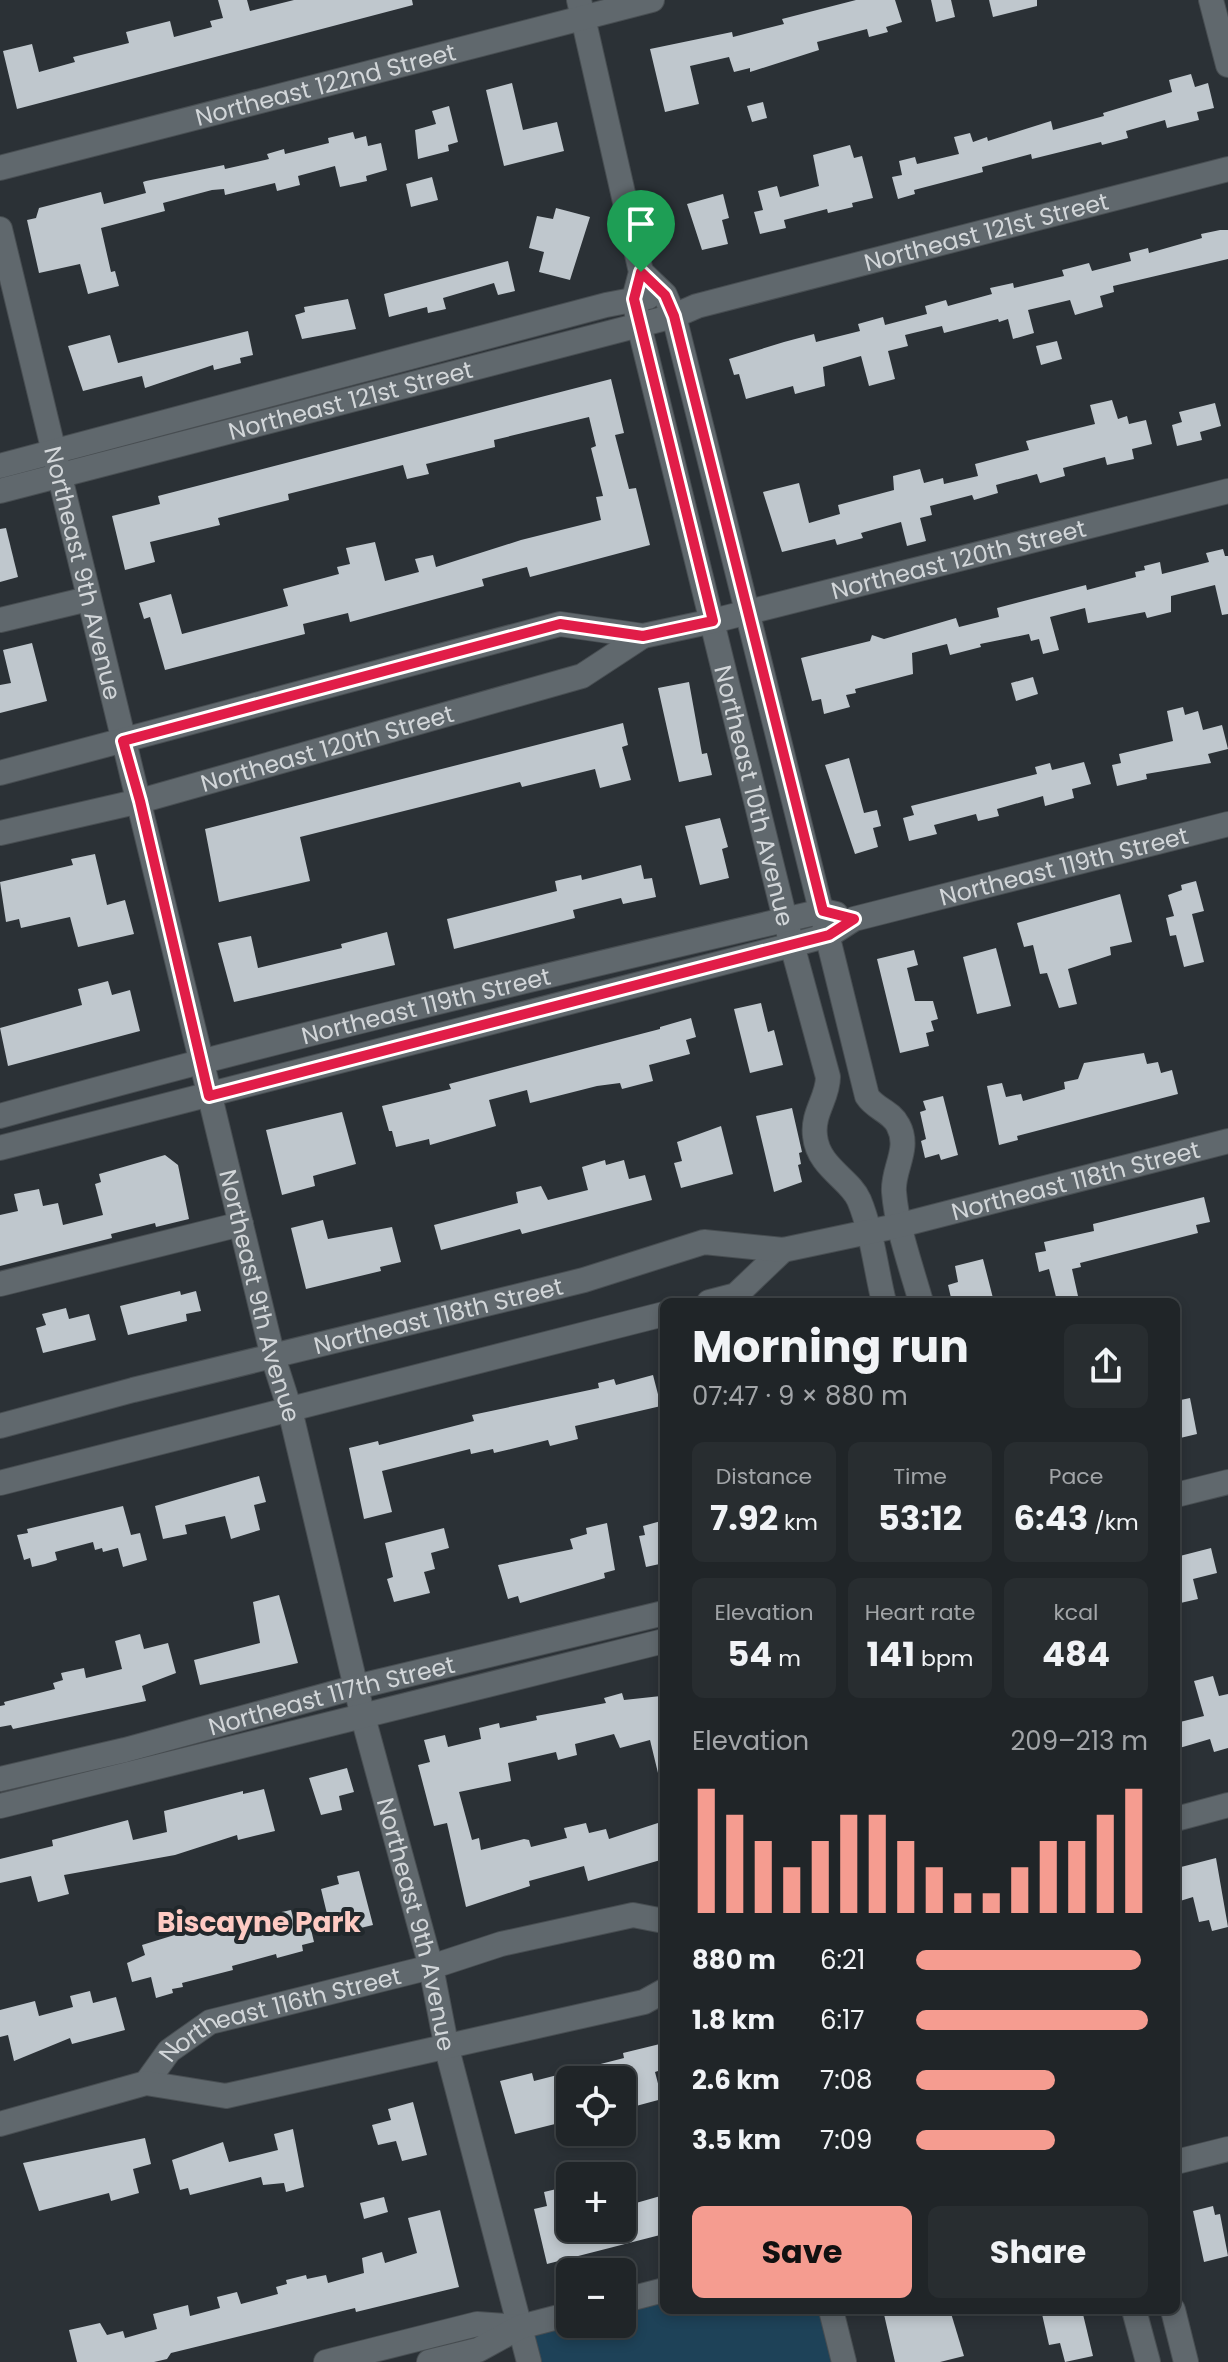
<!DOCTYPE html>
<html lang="en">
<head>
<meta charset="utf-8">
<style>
  body { margin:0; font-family:Poppins,sans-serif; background:#282d30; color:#f1f3f6; height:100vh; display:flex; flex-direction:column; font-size:30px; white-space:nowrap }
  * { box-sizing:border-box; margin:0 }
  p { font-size:26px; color:#a2a5a8 }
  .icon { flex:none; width:44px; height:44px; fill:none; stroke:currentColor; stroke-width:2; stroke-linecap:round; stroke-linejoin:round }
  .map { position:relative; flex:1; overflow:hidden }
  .side { position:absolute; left:660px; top:1298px; width:520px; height:1016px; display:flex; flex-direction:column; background:#202528; border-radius:12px; box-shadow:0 4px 12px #0003,0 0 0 2px #3d4245 }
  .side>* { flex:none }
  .controls { position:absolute; left:556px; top:2066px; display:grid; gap:16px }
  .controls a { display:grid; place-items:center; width:80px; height:80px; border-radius:12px; background:#202528; box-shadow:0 4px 12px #0003,0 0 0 2px #3d4245; font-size:40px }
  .pin { position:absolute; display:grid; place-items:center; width:68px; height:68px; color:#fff; margin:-82px -34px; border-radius:50% 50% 50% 0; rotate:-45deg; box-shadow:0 0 8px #0007 }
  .pin .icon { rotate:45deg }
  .round { display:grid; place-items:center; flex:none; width:84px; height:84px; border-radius:12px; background:#282d30 }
  .summary { display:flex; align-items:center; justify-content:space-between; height:136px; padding:0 32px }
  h1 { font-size:44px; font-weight:700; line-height:60px }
  .stats { display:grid; grid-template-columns:repeat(3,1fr); gap:12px; height:136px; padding:8px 32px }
  .stats div { display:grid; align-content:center; border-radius:12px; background:#282d30; text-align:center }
  .stats b { font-size:34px; font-weight:700 }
  .stats small { font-size:22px; font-weight:400 }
  .stats p { font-size:22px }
  .chart { height:224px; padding:16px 32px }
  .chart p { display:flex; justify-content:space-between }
  .chart svg { width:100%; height:144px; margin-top:8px; stroke:#f59c90; stroke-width:6 }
  .button { display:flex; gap:16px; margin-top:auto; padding:16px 32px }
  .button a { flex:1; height:92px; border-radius:12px; background:#f59c90; color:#111; font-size:32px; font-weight:700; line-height:92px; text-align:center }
  .button a+a { background:#282d30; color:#f1f3f6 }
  ul { padding:0 32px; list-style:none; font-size:26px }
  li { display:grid; grid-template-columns:128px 96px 1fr; align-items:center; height:60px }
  li i { height:20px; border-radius:10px; background:#f59c90 }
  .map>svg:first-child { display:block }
  .green { fill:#1e4258 }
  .building { fill:#bfc7cd }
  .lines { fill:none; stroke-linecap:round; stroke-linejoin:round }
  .minor-casing { stroke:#484e52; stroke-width:26 }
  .minor { stroke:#60686d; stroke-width:24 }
  .route-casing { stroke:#fff; stroke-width:16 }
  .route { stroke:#e11d48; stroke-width:10 }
  .labels { text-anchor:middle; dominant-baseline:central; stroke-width:8; stroke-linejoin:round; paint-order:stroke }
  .street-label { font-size:24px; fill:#d2d6d9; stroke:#21282c }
  .quarter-label { font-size:28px; font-weight:bold; fill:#fecac3; stroke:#21282c }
</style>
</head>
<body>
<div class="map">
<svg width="1228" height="2362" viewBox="0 0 1228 2362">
  <rect width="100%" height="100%" fill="#2b3136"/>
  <polygon class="green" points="664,2290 664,2310 831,2310 844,2362 529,2362 520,2327 622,2324 622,2301"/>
  <g class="building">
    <polygon points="218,0 247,0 250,11 294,0 412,0 413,5 17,109 3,51 32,44 39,72 75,62 73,57 129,43 126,32 170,21 174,37 212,27 210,21 223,18"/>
    <polygon points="856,0 895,0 902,22 886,27 888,32 869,37 867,29 817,42 819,50 750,72 750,68 734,72 729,57 690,66 699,104 665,112 650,49 732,32 733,37 784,24 782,19"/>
    <polygon points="931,0 951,0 955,17 936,22"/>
    <polygon points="989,0 1037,0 1037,6 993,17"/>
    <polygon points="1191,74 1195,87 1208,83 1214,108 1197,112 1199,120 1167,128 1165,120 1126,131 1128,138 1102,145 1101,142 1032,159 1031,154 982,167 983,172 914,190 915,194 898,199 892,177 902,175 899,161 915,157 917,164 959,154 954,137 970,133 973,142 987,137 988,141 1051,121 1053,130 1104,116 1103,113 1172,92 1169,80"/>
    <polygon points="512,83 523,130 557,122 564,151 504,166 486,90"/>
    <polygon points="763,102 767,118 752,122 747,106"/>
    <polygon points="449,106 458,142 448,145 449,151 418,159 415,130 436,124 432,111"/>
    <polygon points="353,132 355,139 366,136 368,146 381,143 387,170 366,176 367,181 340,187 335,166 298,176 300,185 277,191 275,183 225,195 224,189 212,190 163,203 165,211 101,228 111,272 115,271 119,286 88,294 80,264 39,273 27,220 36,218 39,208 101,192 104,204 146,193 143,182 146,181 224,165 225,169 269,159 267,154 284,149 285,154 329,143 328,138"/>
    <polygon points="850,145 854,158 862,156 873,198 852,203 853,207 828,213 827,209 784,220 786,228 760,234 754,212 763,210 758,191 777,186 780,197 819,186 813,155"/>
    <polygon points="432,177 438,200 411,207 406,184"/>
    <polygon points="723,194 729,218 722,220 728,244 702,250 687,204"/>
    <polygon points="556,208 590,217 570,280 539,272 544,252 529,248 537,216 553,219"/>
    <polygon points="1220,230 1228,230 1228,259 1113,286 1114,292 1100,296 1103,307 1075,315 1070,300 1028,310 1034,333 1013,339 1008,319 999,322 998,319 944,333 942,326 905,335 908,346 888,351 895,379 869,386 861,356 823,367 825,386 795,394 793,386 746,399 739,374 734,375 729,359 784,342 814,334 816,342 860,331 858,324 883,317 885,325 927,314 925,306 946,300 948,306 992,294 990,288 1013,283 1014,288 1064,276 1062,270 1089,263 1092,271 1131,261 1129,253 1148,248 1149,253 1202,238 1201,234"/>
    <polygon points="508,261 515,291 498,295 494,283 443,298 446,309 428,313 427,307 389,317 384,294"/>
    <polygon points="348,299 356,329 302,339 295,315 305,312 304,307"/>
    <polygon points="248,331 253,355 240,358 241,363 214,370 213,365 145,388 142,376 83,391 68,346 110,335 118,363"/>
    <polygon points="1057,341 1062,359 1041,365 1036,346"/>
    <polygon points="611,379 624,433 615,435 629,489 636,488 650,545 530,577 527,567 482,579 484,586 350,622 348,613 303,624 305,634 165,670 150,617 144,619 139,603 171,594 182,634 288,606 283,589 339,574 337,567 350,564 346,548 375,542 385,581 419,572 415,559 433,555 436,567 521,540 601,520 596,497 603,496 591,448 596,446 589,417 494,440 495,447 426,464 429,474 407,479 403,465 288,494 289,500 218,518 220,525 150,542 155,562 125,570 112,516 160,504 158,496"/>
    <polygon points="1112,400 1118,419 1127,416 1129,424 1146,420 1152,444 1132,449 1134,459 1107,465 1105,457 1063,468 1065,476 1040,483 1037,474 996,485 998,493 974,500 972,495 930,506 932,515 920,518 926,541 907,546 901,522 861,533 863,538 837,545 835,539 782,552 763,492 799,483 809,523 840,514 838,505 894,490 893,476 920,469 924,483 943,478 944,484 978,476 975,464 1029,450 1026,441 1095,424 1090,405"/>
    <polygon points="1215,403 1221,426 1200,432 1202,440 1177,446 1172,425 1182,422 1179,412"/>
    <polygon points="6,528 18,577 0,582 0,529"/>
    <polygon points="1223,549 1225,556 1228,556 1228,614 1222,615 1215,585 1171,596 1171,612 1147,618 1145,612 1088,623 1085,608 1050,617 1059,650 1043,654 1039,639 1031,641 1029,634 980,644 981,647 950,655 947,644 912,653 913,674 855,689 856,693 846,695 850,707 824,714 821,699 812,701 801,658 870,641 872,635 884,639 956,618 959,627 999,617 997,608 1086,585 1087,590 1136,577 1135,572 1145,570 1144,566 1160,562 1162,574 1209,562 1206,553"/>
    <polygon points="32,643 47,701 0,713 0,685 11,683 3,650"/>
    <polygon points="1033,677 1038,694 1016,701 1011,683"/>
    <polygon points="689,682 702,754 707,753 712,775 679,782 658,688"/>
    <polygon points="1183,707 1185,715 1198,711 1203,730 1222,725 1228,749 1208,754 1211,763 1146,774 1147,779 1117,786 1112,765 1121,763 1119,754 1173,741 1167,711"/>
    <polygon points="623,723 628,745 622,747 631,780 600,788 595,769 522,787 520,782 300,837 310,881 219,902 205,829"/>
    <polygon points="849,758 864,813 877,810 881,826 873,828 878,847 855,854 825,765"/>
    <polygon points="1084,762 1091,784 1072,789 1074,798 1045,806 1043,796 997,809 999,816 978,821 976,814 934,825 937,834 909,841 903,818 914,815 911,806 1037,774 1035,767 1050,763 1052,770"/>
    <polygon points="720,818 728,847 722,849 729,878 700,885 685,826"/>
    <polygon points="95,854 107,905 125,900 134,934 78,947 70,917 21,928 19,919 6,922 0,882 73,865 71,859"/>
    <polygon points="641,865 644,879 652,878 656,897 623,904 621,898 573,910 575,918 454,949 447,919 557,891 555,881 581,875 582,880"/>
    <polygon points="1196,881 1204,911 1192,914 1204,962 1184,967 1176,935 1170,936 1166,918 1174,916 1168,895 1182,890 1181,885"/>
    <polygon points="1120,894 1132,942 1110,947 1111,955 1068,969 1077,1004 1059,1008 1047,973 1040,974 1033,945 1024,947 1017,923"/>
    <polygon points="387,932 395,965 234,1002 218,943 251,936 258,968 342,948 341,944"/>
    <polygon points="996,948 1011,1006 977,1014 963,957"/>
    <polygon points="914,950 918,965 907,968 915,1001 933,1001 938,1019 931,1021 934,1031 926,1033 929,1046 900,1053 877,959"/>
    <polygon points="108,981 112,995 130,990 140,1031 8,1066 0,1028 82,1005 78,989"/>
    <polygon points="761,1003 768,1032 774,1030 783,1065 750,1073 734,1009"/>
    <polygon points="691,1018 696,1037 686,1040 690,1054 649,1065 653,1081 622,1089 620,1083 597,1086 530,1103 527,1090 489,1100 496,1126 430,1145 429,1139 396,1147 392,1131 389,1131 382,1106 451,1089 449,1084 660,1029 660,1027"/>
    <polygon points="1144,1053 1147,1064 1158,1062 1161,1073 1172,1070 1178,1094 1017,1136 1018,1140 999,1145 987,1086 1002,1083 1006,1097 1021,1094 1023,1101 1065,1089 1064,1082 1078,1079 1084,1063"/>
    <polygon points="943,1096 958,1155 941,1160 939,1154 925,1158 921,1141 926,1139 920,1112 926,1110 923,1101"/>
    <polygon points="792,1108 802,1152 799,1153 801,1164 798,1165 802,1182 774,1192 756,1116"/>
    <polygon points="342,1112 356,1164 313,1176 315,1186 282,1195 266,1130"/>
    <polygon points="721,1126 733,1174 681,1188 674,1163 682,1161 677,1142"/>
    <polygon points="165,1155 178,1165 189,1219 156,1227 155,1223 111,1234 112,1238 0,1266 0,1215 18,1211 14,1194 39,1189 43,1206 58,1203 63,1225 103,1215 95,1184 101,1182 99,1174"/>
    <polygon points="605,1160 606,1165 624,1160 629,1179 645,1175 652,1200 522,1234 520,1229 441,1250 434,1225 518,1203 516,1192 541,1186 548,1200 588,1190 582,1167"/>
    <polygon points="1204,1197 1210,1222 1196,1225 1198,1233 1080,1263 1081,1267 1072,1269 1078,1296 1057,1301 1049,1269 1039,1272 1035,1253 1046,1251 1044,1242 1094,1231 1093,1224"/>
    <polygon points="323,1220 328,1239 392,1227 401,1262 380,1267 381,1271 306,1289 291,1228"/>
    <polygon points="983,1259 994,1302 952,1302 948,1285 958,1282 955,1266"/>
    <polygon points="180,1291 181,1295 196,1291 201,1311 186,1314 187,1321 128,1335 120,1306"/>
    <polygon points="66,1308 69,1319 89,1314 96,1340 43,1353 36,1328 46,1325 42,1314"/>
    <polygon points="653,1375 661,1406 575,1426 578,1439 550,1446 548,1440 494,1453 493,1449 471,1454 470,1449 382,1471 392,1512 364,1519 349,1448 378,1441 379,1445 474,1421 472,1415 599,1388 598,1383 614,1379 616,1385"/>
    <polygon points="1190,1398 1197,1434 1176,1439 1176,1401"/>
    <polygon points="259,1476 266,1502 254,1505 260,1530 231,1539 225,1516 185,1525 187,1534 163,1539 155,1506"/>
    <polygon points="123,1506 131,1535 140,1533 147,1560 123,1567 118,1548 103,1552 102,1548 95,1550 93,1542 55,1552 57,1560 45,1564 32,1567 30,1558 24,1560 17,1535 28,1533 27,1529"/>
    <polygon points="661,1521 664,1563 646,1567 639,1536 645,1535 643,1526"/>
    <polygon points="607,1523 615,1570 604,1573 605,1578 520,1603 518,1596 508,1599 498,1565 573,1549 570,1539 587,1534 586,1528"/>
    <polygon points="444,1528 449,1548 431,1553 435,1569 424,1572 430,1593 394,1602 387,1579 393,1577 385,1543"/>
    <polygon points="1211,1548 1217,1573 1193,1579 1198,1599 1176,1604 1176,1557"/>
    <polygon points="279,1595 298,1663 200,1685 194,1660 260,1643 253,1602"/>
    <polygon points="140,1634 144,1649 168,1643 176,1673 142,1686 146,1701 13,1729 11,1725 0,1727 0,1706 5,1705 4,1702 55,1689 53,1683 63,1680 61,1673 84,1668 86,1678 122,1669 115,1641"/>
    <polygon points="1213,1676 1219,1696 1228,1694 1228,1748 1214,1752 1210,1739 1176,1749 1176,1723 1204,1716 1194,1681"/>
    <polygon points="622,1693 624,1700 661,1696 664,1773 658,1773 650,1740 620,1748 614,1734 575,1744 577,1755 558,1760 556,1752 508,1763 511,1781 459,1792 472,1840 479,1838 481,1850 524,1839 529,1840 531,1847 567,1838 564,1828 586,1823 589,1833 606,1829 609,1839 664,1821 664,1859 588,1881 584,1866 529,1881 530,1886 466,1907 447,1823 434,1826 418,1765 430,1762 424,1740 445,1735 448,1747 481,1739 479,1728 499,1723 500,1728 537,1720 536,1716 606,1703 604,1698"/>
    <polygon points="347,1768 354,1792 339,1796 342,1810 321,1815 309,1778"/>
    <polygon points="264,1789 275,1831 238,1840 237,1835 175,1855 64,1875 69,1894 38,1902 31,1876 0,1883 0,1859 53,1846 52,1840 128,1820 133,1840 167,1832 164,1811 243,1791 243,1794"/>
    <polygon points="1216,1858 1228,1927 1212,1931 1209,1920 1199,1922 1193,1897 1180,1901 1176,1872 1182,1871 1181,1867"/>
    <polygon points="359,1871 373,1925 348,1931 343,1914 328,1918 321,1889 339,1884 337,1876"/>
    <polygon points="291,1910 293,1917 307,1913 314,1942 302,1945 303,1951 277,1958 276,1954 232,1966 233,1970 182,1983 183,1987 172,1989 173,1993 156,1998 151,1977 132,1982 127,1963 145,1955 142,1945 220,1921 224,1934 240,1929 241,1933 278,1924 277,1913"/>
    <polygon points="90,1991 93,2003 116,1997 125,2030 72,2044 70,2038 14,2061 8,2035 0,2037 0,2010 35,2001 39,2016 73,2007 70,1996"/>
    <polygon points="664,2043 664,2069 655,2072 662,2099 636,2106 629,2080 570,2080 570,2113 554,2117 555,2124 515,2134 500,2081 532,2073 534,2081 624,2058 623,2053"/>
    <polygon points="413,2102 427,2155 402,2161 396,2141 378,2145 372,2125 391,2120 388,2109"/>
    <polygon points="293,2129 304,2187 286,2192 284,2183 263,2185 261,2177 190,2195 188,2188 180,2190 172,2160 223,2142 229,2162 278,2150 274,2134"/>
    <polygon points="145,2138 151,2164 133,2169 139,2193 111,2201 109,2193 39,2211 23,2163"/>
    <polygon points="565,2187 570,2228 622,2228 622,2207 664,2195 664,2234 547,2264 534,2209 547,2206 544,2192"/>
    <polygon points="384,2197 388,2212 364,2219 360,2203"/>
    <polygon points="1213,2206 1215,2215 1220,2214 1228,2256 1204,2262 1193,2211"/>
    <polygon points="440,2210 459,2287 356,2312 355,2308 171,2353 167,2359 154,2362 77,2362 69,2330 100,2323 107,2335 123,2331 125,2338 157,2329 153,2314 188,2305 190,2316 220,2308 217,2297 237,2292 241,2304 278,2294 276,2287 287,2284 286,2280 306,2275 307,2279 326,2275 328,2283 364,2273 362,2258 382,2252 385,2263 417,2253 408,2218"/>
    <polygon points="883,2310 950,2310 964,2356 940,2362 895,2362"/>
    <polygon points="1060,2310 1082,2310 1093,2356 1065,2362 1060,2343 1049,2345 1042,2314"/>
  </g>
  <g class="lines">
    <g class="minor-casing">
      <g id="minor">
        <path id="s1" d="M579,0L641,272L634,299L639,325L785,919L828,1077C828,1098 812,1113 815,1136C818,1167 850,1179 859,1200C872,1231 876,1270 884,1302"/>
        <polyline points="1211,0 1228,65"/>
        <path id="s2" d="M0,168L652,0"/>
        <path id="s3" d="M0,229L273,1357L290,1410L363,1717L431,1967L447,2049L529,2362"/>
        <path d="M641,272L665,295L674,316L867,1096C875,1109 891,1111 898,1125C911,1149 892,1169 894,1192C897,1229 911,1266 921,1302"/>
        <polyline points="0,466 606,305 648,297"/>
        <path id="s4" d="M0,491L674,316L697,306L1228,169"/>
        <polyline points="0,620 88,599"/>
        <path id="s5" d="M0,773L560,624L643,636L713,621L1228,491"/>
        <path id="s6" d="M0,833L140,801L582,676L643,636"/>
        <path id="s7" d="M0,1116C272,1040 547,975 823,911L836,914"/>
        <path id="s8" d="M0,1148L792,945L829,935L854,919L1228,824"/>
        <polyline points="0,1284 241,1224"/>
        <polyline points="709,1302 736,1295 783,1250"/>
        <path id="s9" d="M0,1426L133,1390L584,1280L704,1242L783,1250L901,1225L1228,1141"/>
        <polyline points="0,1483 664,1314"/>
        <polyline points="1176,1495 1228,1482"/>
        <path id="s10" d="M0,1779L125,1750L356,1687L664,1613"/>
        <polyline points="0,1806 664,1641"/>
        <polyline points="1176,1819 1228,1805"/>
        <path id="s11" d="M146,2083L169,2051L210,2022L431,1967L501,1944L633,1915L664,1921"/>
        <polyline points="0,2124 146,2083 226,2096 644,2002 664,1991"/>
        <polyline points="1176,2162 1228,2149"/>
        <polyline points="622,2301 664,2290"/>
        <polyline points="831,2310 844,2362"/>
        <polyline points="1134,2310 1148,2362"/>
        <polyline points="1173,2310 1186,2362"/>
        <polyline points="326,2362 477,2324 520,2327"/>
        <polyline points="429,2362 478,2350 520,2327 570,2314"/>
      </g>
    </g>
    <use href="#minor" class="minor"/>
  </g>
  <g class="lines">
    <g class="route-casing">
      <polygon id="route" points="641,272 665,295 674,316 823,911 854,919 829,935 209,1096 140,801 123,741 560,624 643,636 713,621 634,299"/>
    </g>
    <use href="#route" class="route"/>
  </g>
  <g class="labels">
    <g class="street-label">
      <text stroke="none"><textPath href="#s2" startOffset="336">Northeast 122nd Street</textPath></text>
      <text stroke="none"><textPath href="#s4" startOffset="1020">Northeast 121st Street</textPath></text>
      <text stroke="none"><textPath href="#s4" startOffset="362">Northeast 121st Street</textPath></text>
      <text stroke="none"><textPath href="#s5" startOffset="988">Northeast 120th Street</textPath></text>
      <text stroke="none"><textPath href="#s3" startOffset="354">Northeast 9th Avenue</textPath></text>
      <text stroke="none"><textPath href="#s6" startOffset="338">Northeast 120th Street</textPath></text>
      <text stroke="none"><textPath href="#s1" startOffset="818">Northeast 10th Avenue</textPath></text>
      <text stroke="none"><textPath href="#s8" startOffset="1102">Northeast 119th Street</textPath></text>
      <text stroke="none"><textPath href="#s7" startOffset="440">Northeast 119th Street</textPath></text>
      <text stroke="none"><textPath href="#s9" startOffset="1108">Northeast 118th Street</textPath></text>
      <text stroke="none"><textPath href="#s3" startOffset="1098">Northeast 9th Avenue</textPath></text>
      <text stroke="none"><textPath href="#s9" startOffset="452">Northeast 118th Street</textPath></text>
      <text stroke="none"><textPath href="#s10" startOffset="342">Northeast 117th Street</textPath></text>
      <text stroke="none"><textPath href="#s3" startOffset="1746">Northeast 9th Avenue</textPath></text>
      <text stroke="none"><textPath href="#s11" startOffset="158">Northeast 116th Street</textPath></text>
    </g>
    <g class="quarter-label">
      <text x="259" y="1922">Biscayne Park</text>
    </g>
  </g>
</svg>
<div class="controls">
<a><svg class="icon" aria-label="locate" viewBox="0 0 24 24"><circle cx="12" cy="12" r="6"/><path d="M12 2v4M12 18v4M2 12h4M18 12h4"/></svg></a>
<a>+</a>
<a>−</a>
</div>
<div class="pin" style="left:641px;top:272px;background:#1e9e55"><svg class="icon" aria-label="arrive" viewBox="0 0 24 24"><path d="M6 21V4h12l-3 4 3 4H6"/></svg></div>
<section class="side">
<div class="summary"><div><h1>Morning run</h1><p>07:47 · 9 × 880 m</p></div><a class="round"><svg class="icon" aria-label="share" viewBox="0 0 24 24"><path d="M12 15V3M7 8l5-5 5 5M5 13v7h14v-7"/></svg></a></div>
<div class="stats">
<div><p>Distance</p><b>7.92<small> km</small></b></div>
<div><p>Time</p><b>53:12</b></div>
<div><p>Pace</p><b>6:43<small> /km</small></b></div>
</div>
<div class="stats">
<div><p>Elevation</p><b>54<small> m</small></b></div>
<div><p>Heart rate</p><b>141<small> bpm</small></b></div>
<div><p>kcal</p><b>484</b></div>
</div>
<div class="chart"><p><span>Elevation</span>209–213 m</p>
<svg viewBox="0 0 160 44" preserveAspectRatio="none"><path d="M5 44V6M15 44V14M25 44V22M35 44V30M45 44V22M55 44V14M65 44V14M75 44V22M85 44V30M95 44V38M105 44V38M115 44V30M125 44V22M135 44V22M145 44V14M155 44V6"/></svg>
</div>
<ul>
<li><b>880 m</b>6:21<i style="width:97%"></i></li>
<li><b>1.8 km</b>6:17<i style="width:100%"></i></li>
<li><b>2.6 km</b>7:08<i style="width:60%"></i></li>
<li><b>3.5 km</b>7:09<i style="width:60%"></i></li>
</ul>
<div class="button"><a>Save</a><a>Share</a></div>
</section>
</div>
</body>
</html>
